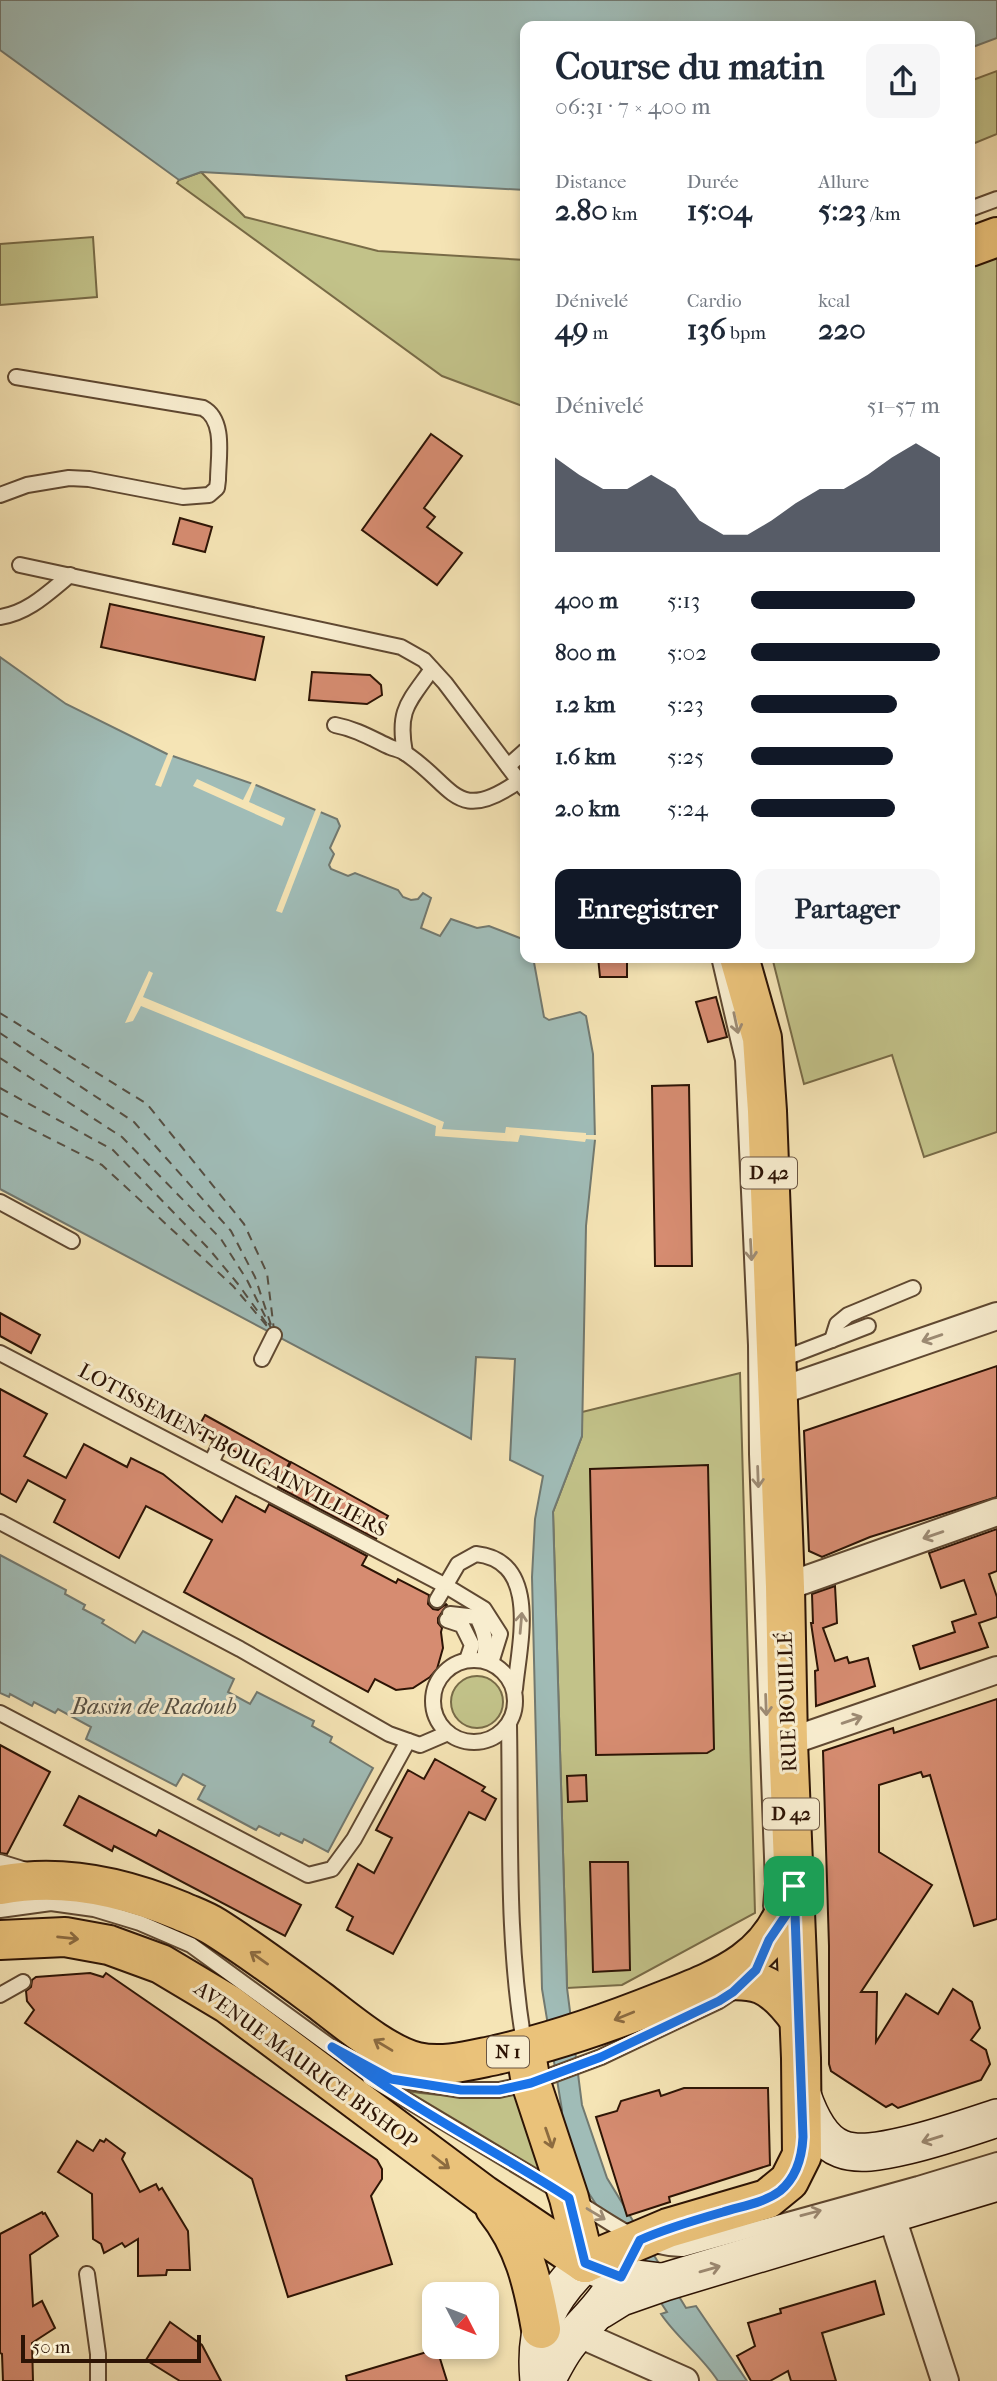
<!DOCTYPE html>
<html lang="fr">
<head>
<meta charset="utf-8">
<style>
  body { margin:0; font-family:"IM FELL French Canon",serif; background:#f6f6f7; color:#1f2937; height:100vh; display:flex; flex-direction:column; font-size:26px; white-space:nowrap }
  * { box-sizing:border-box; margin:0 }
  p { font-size:23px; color:#747a83 }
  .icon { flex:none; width:38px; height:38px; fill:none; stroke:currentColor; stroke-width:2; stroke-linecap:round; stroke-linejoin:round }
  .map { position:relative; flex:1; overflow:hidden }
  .sheet { position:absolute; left:520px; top:21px; width:455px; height:942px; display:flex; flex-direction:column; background:#fff; border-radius:14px; box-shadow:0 4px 10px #0003 }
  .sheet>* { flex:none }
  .needle { width:46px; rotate:132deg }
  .buttons { position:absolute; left:422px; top:2282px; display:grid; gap:14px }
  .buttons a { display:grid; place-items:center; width:77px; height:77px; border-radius:14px; background:#fff; box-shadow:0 4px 10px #0003; font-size:35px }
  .scale { position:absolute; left:21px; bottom:18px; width:180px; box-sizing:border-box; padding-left:7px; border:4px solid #2d1405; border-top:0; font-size:19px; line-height:24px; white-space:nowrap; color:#2d1405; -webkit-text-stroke:5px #f8edcf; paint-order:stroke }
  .pin { position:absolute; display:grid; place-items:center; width:60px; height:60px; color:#fff; margin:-30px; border-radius:14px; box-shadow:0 4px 10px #0006 }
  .round { display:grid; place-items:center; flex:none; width:74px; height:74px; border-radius:14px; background:#f6f6f7 }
  .overview { display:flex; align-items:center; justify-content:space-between; height:119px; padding:0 35px }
  h1 { font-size:38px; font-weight:700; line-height:52px }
  .figures { display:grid; grid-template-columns:repeat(3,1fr); gap:10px; height:119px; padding:7px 35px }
  .figures div { display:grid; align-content:center }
  .figures b { font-size:30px; font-weight:700 }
  .figures small { font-size:19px; font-weight:400 }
  .figures p { font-size:19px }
  .chart { height:196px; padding:14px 35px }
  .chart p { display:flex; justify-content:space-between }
  .chart svg { width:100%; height:126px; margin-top:7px; fill:#111827; opacity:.7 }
  .primary-button { display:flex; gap:14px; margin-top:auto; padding:14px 35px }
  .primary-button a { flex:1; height:80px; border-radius:14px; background:#111827; color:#fff; font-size:28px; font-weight:700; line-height:80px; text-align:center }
  .primary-button a+a { background:#f6f6f7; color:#1f2937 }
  ul { padding:0 35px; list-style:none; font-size:23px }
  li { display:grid; grid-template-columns:112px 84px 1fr; align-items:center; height:52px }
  li i { height:18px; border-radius:9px; background:#111827 }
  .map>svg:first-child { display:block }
  .green { fill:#c2c289; stroke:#786b47; stroke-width:2 }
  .water { fill:#a0bcb7; stroke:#727970; stroke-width:2 }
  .pier { fill:#f5e4b5 }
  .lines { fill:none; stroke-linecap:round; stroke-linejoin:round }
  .ferry { stroke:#554f43; stroke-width:2; stroke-dasharray:9 7; stroke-linecap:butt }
  .building { fill:#d68c71; stroke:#2d1405; stroke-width:2 }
  .lane-casing { stroke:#5f4831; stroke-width:18 }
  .street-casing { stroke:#5f4831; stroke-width:30 }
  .secondary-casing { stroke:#2d1405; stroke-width:40 }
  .primary-casing { stroke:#2d1405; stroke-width:42 }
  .lane { stroke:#f8edcf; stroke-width:14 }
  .street { stroke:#f8edcf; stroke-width:26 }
  .secondary { stroke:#f8edcf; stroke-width:37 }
  .primary { stroke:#eac27a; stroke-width:38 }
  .oneway { stroke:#9d8b74 }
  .oneway2 { stroke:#8c6b40 }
  .route-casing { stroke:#fff; stroke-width:14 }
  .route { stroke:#1a73e8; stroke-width:9 }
  .labels { text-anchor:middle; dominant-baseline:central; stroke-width:6; stroke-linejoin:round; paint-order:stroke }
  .shield { fill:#f8edcf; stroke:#6a5542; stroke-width:2 }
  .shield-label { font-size:19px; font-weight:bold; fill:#2d1405 }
  .street-label { font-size:21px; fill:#2d1405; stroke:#f8edcf }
  .water-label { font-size:23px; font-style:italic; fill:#554f43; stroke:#f8edcf }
</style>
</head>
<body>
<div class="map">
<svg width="997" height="2381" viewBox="0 0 997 2381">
  <rect width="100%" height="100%" fill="#f5e4b5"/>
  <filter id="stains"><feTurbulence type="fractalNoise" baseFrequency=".00286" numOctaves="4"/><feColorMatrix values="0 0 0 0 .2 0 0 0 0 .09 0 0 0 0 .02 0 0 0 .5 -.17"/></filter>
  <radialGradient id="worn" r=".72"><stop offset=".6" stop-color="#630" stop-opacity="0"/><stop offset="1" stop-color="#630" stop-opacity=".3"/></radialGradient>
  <g class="green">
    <polygon points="997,71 997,134 970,145 970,81"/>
    <polygon points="201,172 245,217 378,251 525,260 525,407 442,376 177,183 179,180"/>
    <polygon points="93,237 97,297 0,305 0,244"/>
    <polygon points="997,257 997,1132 924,1157 892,1055 804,1084 772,957 970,957 970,267"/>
    <polygon points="740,1373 755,1913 622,1985 567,1988 553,1512 582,1436 582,1412"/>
    <circle cx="477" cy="1702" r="26"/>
    <path d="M400,2090C441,2097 482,2098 523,2094L551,2178Z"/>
  </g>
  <g class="water">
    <polygon points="0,0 997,0 997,38 970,48 970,26 525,26 525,190 201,172 179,180 0,50"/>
    <path d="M0,657L66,704L167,754L256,785L337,819L340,826L330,848L334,854L329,865L331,869L348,876L355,873L398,890L403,897L411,900L418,899L423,893L431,898L421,928L440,936L451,919L477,928L489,926L525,940V957H533L544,1017L549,1020L580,1012L586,1016L593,1054L595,1140L586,1226L582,1436L553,1512L567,1988L582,2105L607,2178L686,2308L696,2306L747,2381H718C702,2356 677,2338 661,2314L667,2312L584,2186L561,2117L562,2110L542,1989L532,1577L535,1519L543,1476L510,1460L515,1359L476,1357L471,1439L0,1189Z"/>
    <polygon points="0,1555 66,1590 65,1594 85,1605 83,1609 104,1620 102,1623 135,1643 143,1631 234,1679 228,1692 250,1704 257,1692 314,1721 312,1726 332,1737 330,1742 373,1768 328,1852 304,1839 302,1843 281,1833 279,1836 259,1826 256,1830 198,1799 205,1786 183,1774 176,1786 86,1739 91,1727 58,1709 55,1713 34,1702 32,1706 10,1694 9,1697 0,1693"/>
  </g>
  <g class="pier">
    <polygon points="169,751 174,753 161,787 155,785"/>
    <polygon points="197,779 243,800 253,780 257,781 249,802 285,818 282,826 193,786"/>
    <polygon points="317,806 322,809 282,913 276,911"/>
    <polygon points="149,971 153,973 143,997 444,1122 442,1129 505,1133 506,1127 586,1133 586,1135 598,1135 598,1140 586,1139 585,1142 520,1135 518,1142 435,1136 436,1126 141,1006 133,1021 125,1023"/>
  </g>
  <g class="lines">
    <g class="ferry">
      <polyline points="0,1013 147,1104 244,1224 267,1273 274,1330"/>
      <polyline points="0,1033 134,1122 231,1231 255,1277 272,1328"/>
      <polyline points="0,1058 122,1137 221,1239 247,1280 271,1328"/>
      <polyline points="0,1088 113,1150 209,1249 238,1284 272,1331"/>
      <polyline points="0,1113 102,1165 233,1286 267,1326"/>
    </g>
  </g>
  <g class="building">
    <polygon points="431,434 462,456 424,508 435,517 427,527 462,553 437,585 362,530"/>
    <polygon points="180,518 212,527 205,552 173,544"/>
    <polygon points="110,604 264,637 255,680 101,647"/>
    <polygon points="312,672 370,675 381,685 382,695 367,704 309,700"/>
    <polygon points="598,957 627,957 627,977 600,977"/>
    <polygon points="716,997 727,1037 708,1042 696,1002"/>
    <polygon points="689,1085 692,1266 655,1266 652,1086"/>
    <polygon points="0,1313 40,1335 31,1353 0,1336"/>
    <polygon points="997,1366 997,1497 870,1537 822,1557 809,1551 804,1431"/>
    <polygon points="0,1389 47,1414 24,1456 66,1478 84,1444 127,1467 131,1458 163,1474 222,1522 236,1496 265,1512 269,1504 367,1556 362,1565 396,1583 398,1579 429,1595 428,1604 433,1609 438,1610 446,1604 447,1605 438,1618 438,1623 442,1628 441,1632 443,1648 437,1669 430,1677 413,1688 396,1690 375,1679 368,1692 184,1592 212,1540 146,1506 119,1558 54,1522 65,1500 28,1480 16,1502 0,1493"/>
    <polygon points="205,1415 290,1462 281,1477 229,1448 229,1443 225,1436 219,1435 212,1439 196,1431"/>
    <polygon points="291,1462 388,1516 376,1539 278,1487"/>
    <polygon points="708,1465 714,1749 707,1753 596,1755 590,1469"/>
    <polygon points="997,1529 997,1571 989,1574 997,1597 997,1617 979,1623 988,1647 920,1669 913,1646 955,1632 952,1622 976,1614 964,1580 941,1588 929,1553"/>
    <polygon points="835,1586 837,1623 823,1628 835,1661 847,1657 849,1663 868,1658 875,1686 816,1706 815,1671 818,1670 811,1623 813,1623 812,1594"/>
    <polygon points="997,1699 997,1919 974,1926 930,1775 923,1777 921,1772 879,1785 879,1852 932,1885 861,1992 877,1992 876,2042 906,1994 938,2014 953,1989 972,2002 980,2028 971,2040 986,2050 990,2064 981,2080 898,2108 892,2104 886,2107 831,2071 829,2064 829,1946 823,1751 893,1728 894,1733"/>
    <polygon points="0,1745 50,1772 7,1854 0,1853"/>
    <polygon points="435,1759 485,1787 482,1791 496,1799 485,1820 469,1812 393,1954 347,1930 353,1917 336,1907 358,1864 374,1873 392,1838 376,1830 408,1770 424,1779"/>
    <polygon points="586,1775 587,1801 568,1802 567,1776"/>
    <polygon points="79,1796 156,1836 159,1830 301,1905 285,1936 114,1846 112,1851 64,1825"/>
    <polygon points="590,1862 628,1862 630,1970 593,1972"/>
    <polygon points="90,1973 103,1977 106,1973 377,2160 382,2169 382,2179 371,2196 392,2264 288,2297 252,2179 25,2023 34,2010 27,2001 26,1991 31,1987 32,1980 36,1977"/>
    <polygon points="684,2088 768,2088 770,2165 669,2197 670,2202 627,2216 596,2117 617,2111 621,2101 659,2090 661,2096"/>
    <polygon points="106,2139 125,2153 122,2159 140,2192 156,2184 159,2190 162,2188 188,2231 190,2270 167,2270 166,2275 138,2276 138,2239 125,2247 122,2243 104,2253 101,2244 93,2239 92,2194 58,2172 77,2141 93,2151 100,2140 104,2142"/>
    <polygon points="42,2212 43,2214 45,2213 58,2236 30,2255 33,2306 42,2301 55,2328 32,2343 33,2381 3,2381 2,2354 0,2353 0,2234"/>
    <polygon points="875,2281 884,2314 822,2333 836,2381 791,2381 788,2371 770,2381 751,2381 737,2356 755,2346 748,2323 781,2313 780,2309"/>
    <polygon points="170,2322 202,2345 221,2381 180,2381 146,2360"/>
    <polygon points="437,2349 447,2381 347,2381 346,2376"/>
  </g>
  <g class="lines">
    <g class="lane-casing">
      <g id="lane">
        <polyline points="970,209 997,199"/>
        <path d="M0,495L27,485L69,478L89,479L183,497L209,495L217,488L218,480C218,458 226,420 203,408L16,377"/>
        <polyline points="20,565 401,647 424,660 445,683 525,789"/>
        <path d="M0,617C28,613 48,593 70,575"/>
        <path d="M335,725C356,729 371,738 390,747C395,749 401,750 405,753C454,785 455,826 519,781"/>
        <path d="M405,753C397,710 408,703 432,669"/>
        <polyline points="508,766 525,751"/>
        <polyline points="719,957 743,1060 756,1345 757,1454 773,1884 771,1906"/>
        <polyline points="0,1202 72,1241"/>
        <polyline points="832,1340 837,1324 848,1315 913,1288"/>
        <polyline points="0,1353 446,1586 484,1609 500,1634 491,1663"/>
        <polyline points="262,1359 274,1335"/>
        <polyline points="780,1360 868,1326"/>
        <polyline points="211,1463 220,1444"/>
        <polyline points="0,1522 240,1649 389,1734 420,1745 448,1733"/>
        <path d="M437,1600L458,1564L476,1554C541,1561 519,1645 515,1689"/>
        <path d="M450,1614L477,1617C485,1633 487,1642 484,1660"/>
        <polyline points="447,1620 462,1625 472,1645 467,1660"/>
        <circle cx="474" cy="1701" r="41"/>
        <polyline points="0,1713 308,1875 332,1869 354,1839 408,1741"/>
        <path d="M509,1725C511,1832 506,1942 525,2048"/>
        <polyline points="0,1862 26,1870"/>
        <polyline points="0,1910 51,1903 94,1909 140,1923 191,1945 338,2052"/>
        <polyline points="0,1995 23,1982"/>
        <polyline points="332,2047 391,2079 461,2090 499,2090 531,2083 601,2057 719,2001 734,1991"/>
        <polyline points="370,2078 557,2190"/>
        <path d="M577,2202C609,2221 644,2250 683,2249L918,2184L997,2160"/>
        <polyline points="87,2274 98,2354 98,2381"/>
      </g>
    </g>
    <g class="street-casing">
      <g id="street">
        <polyline points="777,1392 997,1316"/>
        <polyline points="785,1587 997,1512"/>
        <polyline points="788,1742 997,1670"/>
        <polyline points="891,2214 945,2381"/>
        <polyline points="577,2333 685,2381"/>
      </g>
    </g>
    <g class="secondary-casing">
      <g id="secondary">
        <path d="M802,2095C824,2158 849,2159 908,2145C938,2138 967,2128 997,2118"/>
        <polyline points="600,2310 621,2297 664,2282 997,2182"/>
        <path d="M539,2381C534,2327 547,2300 585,2263L621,2277L661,2282"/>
        <path d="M546,2381C552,2369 558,2357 566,2346C581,2326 600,2311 613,2289"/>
      </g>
    </g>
    <g class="primary-casing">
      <g id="primary">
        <polyline points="970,247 997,237"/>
        <path d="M0,1885C62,1873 124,1887 181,1911C192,1916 204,1920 215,1927C250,1949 285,1975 319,2000C344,2019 386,2055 417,2062C443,2068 471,2060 496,2055C553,2042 608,2023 663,2001C721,1978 772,1960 791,1895"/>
        <polyline points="0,1940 65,1937 109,1945 161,1964 228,2004 484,2195 585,2263"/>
        <path d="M711,1982C756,1976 772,1982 799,2019"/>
        <polyline points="525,2048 531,2083 569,2198 585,2263"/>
        <path d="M495,2208C524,2244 533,2283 541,2329"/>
        <polyline points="585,2263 668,2228 767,2199 789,2181 802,2155 801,2058 788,1742 785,1587 767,1111 762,1038 739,957"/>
      </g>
    </g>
    <use href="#lane" class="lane"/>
    <use href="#street" class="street"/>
    <use href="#secondary" class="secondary"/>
    <use href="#primary" class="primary"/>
  </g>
  <defs><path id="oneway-shaft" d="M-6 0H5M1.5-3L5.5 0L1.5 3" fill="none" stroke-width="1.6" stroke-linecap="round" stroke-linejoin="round" transform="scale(1.75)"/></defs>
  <g class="oneway">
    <use href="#oneway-shaft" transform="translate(736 1023) rotate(78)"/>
    <use href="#oneway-shaft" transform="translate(751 1250) rotate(87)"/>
    <use href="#oneway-shaft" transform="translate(932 1338) rotate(161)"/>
    <use href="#oneway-shaft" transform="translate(758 1477) rotate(88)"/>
    <use href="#oneway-shaft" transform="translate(933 1535) rotate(161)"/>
    <use href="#oneway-shaft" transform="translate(521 1623) rotate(-85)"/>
    <use href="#oneway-shaft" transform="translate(766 1705) rotate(88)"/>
    <use href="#oneway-shaft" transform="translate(852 1720) rotate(-19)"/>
    <use href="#oneway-shaft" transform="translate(932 2139) rotate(163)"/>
    <use href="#oneway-shaft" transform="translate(811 2213) rotate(-15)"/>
    <use href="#oneway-shaft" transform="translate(596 2214) rotate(31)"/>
    <use href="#oneway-shaft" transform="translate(710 2269) rotate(-16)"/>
  </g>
  <g class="oneway2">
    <use href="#oneway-shaft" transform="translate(68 1938) rotate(6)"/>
    <use href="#oneway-shaft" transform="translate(259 1958) rotate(-145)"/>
    <use href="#oneway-shaft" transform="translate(624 2016) rotate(158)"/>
    <use href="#oneway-shaft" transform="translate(383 2045) rotate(-149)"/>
    <use href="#oneway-shaft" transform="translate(549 2138) rotate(71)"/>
    <use href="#oneway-shaft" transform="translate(441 2162) rotate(38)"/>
  </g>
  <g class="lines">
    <g class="route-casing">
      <path id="route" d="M794,1886L803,2137C802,2157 797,2177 780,2191C764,2203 742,2206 723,2212C695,2220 667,2228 640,2240L621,2277L585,2263L569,2198C490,2147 405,2106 332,2047L391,2079L461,2090H499L531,2083L601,2057L719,2001L733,1992L756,1970L769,1940L786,1915Z"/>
    </g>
    <use href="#route" class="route"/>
  </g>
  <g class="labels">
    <g class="shield">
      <rect x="741" y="1157.5" width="56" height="31" rx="5"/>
      <rect x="763" y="1798.5" width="56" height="31" rx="5"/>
      <rect x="487" y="2036.5" width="42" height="31" rx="5"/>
    </g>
    <g class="shield-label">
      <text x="769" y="1173">D 42</text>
      <text x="791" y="1814">D 42</text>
      <text x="508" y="2052">N 1</text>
    </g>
    <g class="street-label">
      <text transform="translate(233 1450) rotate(28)">LOTISSEMENT BOUGAINVILLIERS</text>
      <text transform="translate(787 1702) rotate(-92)">RUE BOUILLÉ</text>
      <text transform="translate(306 2065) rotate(36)">AVENUE MAURICE BISHOP</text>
    </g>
    <g class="water-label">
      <text x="154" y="1706">Bassin de Radoub</text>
    </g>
  </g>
  <rect width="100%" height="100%" filter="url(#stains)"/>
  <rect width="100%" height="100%" fill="url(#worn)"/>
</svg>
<div class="buttons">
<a><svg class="needle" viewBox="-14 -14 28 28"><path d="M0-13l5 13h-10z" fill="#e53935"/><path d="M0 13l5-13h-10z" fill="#747a83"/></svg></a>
</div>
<div class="scale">50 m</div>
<div class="pin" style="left:794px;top:1886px;background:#1e9e55"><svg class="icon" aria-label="arrive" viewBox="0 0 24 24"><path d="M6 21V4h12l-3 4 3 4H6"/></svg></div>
<section class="sheet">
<div class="overview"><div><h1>Course du matin</h1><p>06:31 · 7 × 400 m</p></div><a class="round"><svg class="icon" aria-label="share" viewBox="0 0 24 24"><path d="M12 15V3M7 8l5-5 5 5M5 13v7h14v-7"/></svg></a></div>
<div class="figures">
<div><p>Distance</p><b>2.80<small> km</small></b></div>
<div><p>Durée</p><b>15:04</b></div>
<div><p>Allure</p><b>5:23<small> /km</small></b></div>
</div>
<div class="figures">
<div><p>Dénivelé</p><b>49<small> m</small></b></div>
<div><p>Cardio</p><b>136<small> bpm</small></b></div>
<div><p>kcal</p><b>220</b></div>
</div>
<div class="chart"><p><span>Dénivelé</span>51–57 m</p>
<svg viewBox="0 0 160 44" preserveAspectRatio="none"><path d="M0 44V11L10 17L20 22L30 22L40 17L50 22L60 33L70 38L80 38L90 33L100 27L110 22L120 22L130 17L140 11L150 6L160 11V44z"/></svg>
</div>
<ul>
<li><b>400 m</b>5:13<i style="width:87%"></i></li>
<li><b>800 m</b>5:02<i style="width:100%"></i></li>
<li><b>1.2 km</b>5:23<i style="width:77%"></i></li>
<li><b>1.6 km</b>5:25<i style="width:75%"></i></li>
<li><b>2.0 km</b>5:24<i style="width:76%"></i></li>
</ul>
<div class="primary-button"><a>Enregistrer</a><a>Partager</a></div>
</section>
</div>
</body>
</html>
